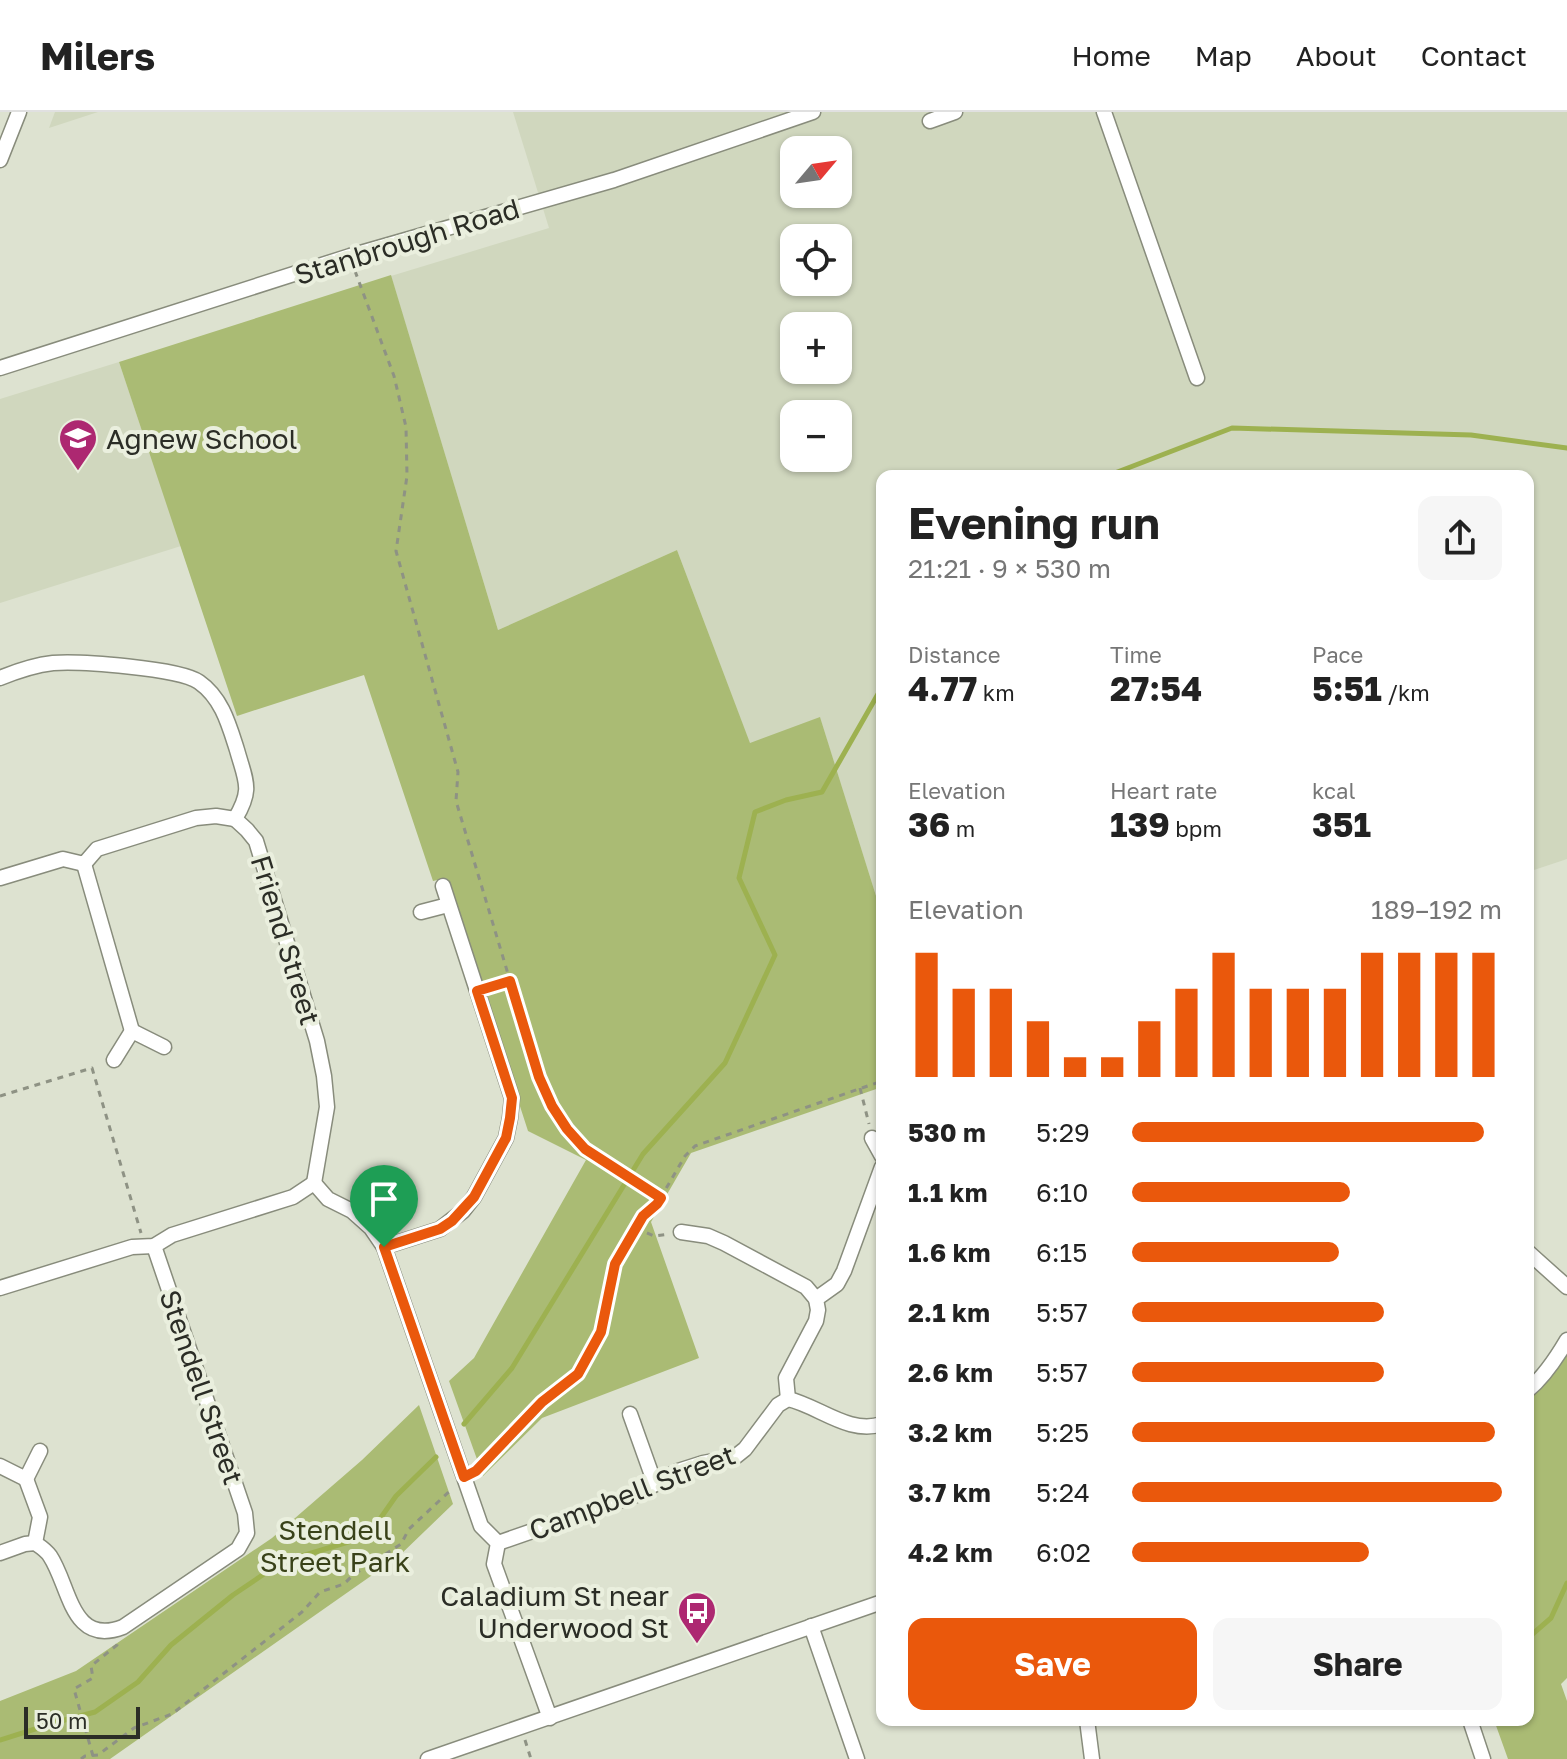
<!DOCTYPE html>
<html lang="en">
<head>
<meta charset="utf-8">
<style>
  body { margin:0; font-family:"Golos Text",sans-serif; background:#f6f6f6; color:#222; height:100vh; display:flex; flex-direction:column; font-size:30px; white-space:nowrap }
  * { box-sizing:border-box; margin:0 }
  p { font-size:26px; color:#767676 }
  .icon { flex:none; width:44px; height:44px; fill:none; stroke:currentColor; stroke-width:2; stroke-linecap:round; stroke-linejoin:round }
  .map { position:relative; flex:1; overflow:hidden }
  .drawer { position:absolute; left:876px; top:358px; width:658px; height:1256px; display:flex; flex-direction:column; background:#fff; border-radius:16px; box-shadow:0 2px 6px #0004 }
  .drawer>* { flex:none }
  .needle { width:52px; rotate:61deg }
  .buttons { position:absolute; left:780px; top:24px; display:grid; gap:16px }
  .buttons a { display:grid; place-items:center; width:72px; height:72px; border-radius:16px; background:#fff; box-shadow:0 2px 6px #0004; font-size:40px }
  .scale { position:absolute; left:24px; bottom:20px; width:116px; box-sizing:border-box; padding-left:8px; border:4px solid #2b2d26; border-top:0; font-size:22px; line-height:28px; white-space:nowrap; color:#2b2d26; -webkit-text-stroke:6px #eaefde; paint-order:stroke }
  .pin { position:absolute; display:grid; place-items:center; width:68px; height:68px; color:#fff; margin:-82px -34px; border-radius:50% 50% 50% 0; rotate:-45deg; box-shadow:0 0 8px #0007 }
  .pin .icon { rotate:45deg }
  .round { display:grid; place-items:center; flex:none; width:84px; height:84px; border-radius:16px; background:#f6f6f6 }
  .overview { display:flex; align-items:center; justify-content:space-between; height:136px; padding:0 32px }
  h1 { font-size:44px; font-weight:700; line-height:60px }
  .stats { display:grid; grid-template-columns:repeat(3,1fr); gap:12px; height:136px; padding:8px 32px }
  .stats div { display:grid; align-content:center }
  .stats b { font-size:34px; font-weight:700 }
  .stats small { font-size:22px; font-weight:400 }
  .stats p { font-size:22px }
  .chart { height:224px; padding:16px 32px }
  .chart p { display:flex; justify-content:space-between }
  .chart svg { width:100%; height:144px; margin-top:8px; stroke:#ea580c; stroke-width:6 }
  .button { display:flex; gap:16px; margin-top:auto; padding:16px 32px }
  .button a { flex:1; height:92px; border-radius:16px; background:#ea580c; color:#fff; font-size:32px; font-weight:700; line-height:92px; text-align:center }
  .button a+a { background:#f6f6f6; color:#222 }
  ul { padding:0 32px; list-style:none; font-size:26px }
  li { display:grid; grid-template-columns:128px 96px 1fr; align-items:center; height:60px }
  li i { height:20px; border-radius:10px; background:#ea580c }
  header { display:flex; align-items:center; gap:48px; box-sizing:border-box; height:112px; padding:0 40px; background:#fff; border-bottom:2px solid #e0e0e0 }
  header strong { font-size:38px }
  nav { display:flex; gap:44px; margin-inline-start:auto; font-size:28px }
  .map>svg:first-child { display:block }
  .built { fill:#d0d7be; fill-rule:evenodd }
  .green { fill:#aabb74 }
  .lines { fill:none; stroke-linecap:round; stroke-linejoin:round }
  .stream { stroke:#9db150; stroke-width:5 }
  .minor-casing { stroke:#888c7c; stroke-width:17 }
  .path { stroke:#8e9284; stroke-width:3; stroke-dasharray:6 6; stroke-linecap:butt }
  .minor { stroke:#fff; stroke-width:14 }
  .route-casing { stroke:#fff; stroke-width:16 }
  .route { stroke:#ea580c; stroke-width:10 }
  .labels { text-anchor:middle; dominant-baseline:central; stroke-width:8; stroke-linejoin:round; paint-order:stroke }
  .street-label { font-size:28px; fill:#2b2d26; stroke:#eaefde }
  .poi-label { font-size:28px; fill:#2b2d26; stroke:#eaefde; text-anchor:start }
  .park-label { font-size:28px; fill:#394219; stroke:#eaefde }
</style>
</head>
<body>
<header>
<strong>Milers</strong>
<nav><a>Home</a><a>Map</a><a>About</a><a>Contact</a></nav>
</header>
<div class="map">
<svg width="1567" height="1647" viewBox="0 0 1567 1647">
  <rect width="100%" height="100%" fill="#dde2d0"/>
  <g class="built">
    <polygon points="55,0 98,0 49,16"/>
    <path d="M513,0H1567V747L1528,760V364H882V803L820,606L750,632L677,438L498,518L391,164L549,116ZM794,38H838V82H794ZM794,126H838V170H794ZM794,214H838V258H794ZM794,302H838V346H794Z"/>
    <polygon points="119,250 181,434 0,491 0,287"/>
  </g>
  <g class="green">
    <polygon points="391,163 498,518 677,438 750,631 820,605 882,803 882,975 691,1041 651,1110 699,1246 542,1306 483,1364 449,1269 474,1246 586,1048 528,1019 446,766 433,769 364,563 237,604 119,250"/>
    <polygon points="1567,1234 1567,1566 1561,1572 1567,1589 1567,1647 1508,1647 1494,1608 1528,1608 1528,1286 1538,1277"/>
    <polygon points="419,1293 453,1392 398,1445 110,1647 0,1647 0,1589 76,1559 272,1426 362,1348"/>
  </g>
  <g class="lines">
    <g class="stream">
      <polyline points="1107,364 1232,316 1471,323 1567,336"/>
      <polyline points="464,1312 512,1256 643,1042 725,951 775,843 739,766 755,700 786,688 822,680 882,575"/>
      <polyline points="1528,1526 1551,1506 1567,1471"/>
      <polyline points="0,1628 57,1610 95,1600 138,1570 171,1533 233,1483 282,1450 368,1424 396,1384 436,1345"/>
    </g>
    <g class="minor-casing">
      <g id="minor">
        <polyline points="1104,0 1197,266"/>
        <polyline points="930,9 955,0"/>
        <polyline points="0,48 19,0"/>
        <polyline points="0,256 350,144 614,68 813,0"/>
        <path d="M0,566C17,559 35,553 53,551C79,549 179,556 199,570C222,586 229,613 237,638C246,670 253,677 235,707L247,718L256,729L317,929L324,964L327,995L314,1071"/>
        <polyline points="84,752 132,919"/>
        <polyline points="0,766 63,747 84,752 97,737 196,706 216,704 235,707"/>
        <polyline points="421,800 448,793"/>
        <polyline points="114,948 132,919 164,935"/>
        <polyline points="872,1026 882,1044"/>
        <polyline points="681,1120 708,1124 724,1131 806,1175 816,1187"/>
        <polyline points="384,1135 440,1117 463,1099 474,1085 506,1026 510,1006 512,986 443,774"/>
        <polyline points="1528,1140 1567,1175"/>
        <polyline points="0,1176 132,1135 154,1134 172,1123 293,1085 314,1071 328,1087 352,1099 371,1116 384,1135 481,1414 498,1431 494,1452 550,1606"/>
        <path d="M1528,1278C1544,1265 1557,1245 1567,1228"/>
        <polyline points="788,1287 786,1266 816,1209 818,1198 816,1187 837,1172 844,1159 882,1055"/>
        <polyline points="630,1302 655,1372"/>
        <polyline points="0,1354 26,1367 40,1339"/>
        <polyline points="26,1367 40,1405 35,1431"/>
        <path d="M498,1431L636,1383L678,1359L703,1351L735,1345L745,1337L778,1293L788,1287C819,1294 849,1323 882,1312"/>
        <path d="M0,1441L25,1432L35,1431C41,1435 46,1438 50,1444C70,1474 71,1535 123,1515L238,1437L247,1421L245,1401L154,1134"/>
        <polyline points="811,1514 857,1647"/>
        <polyline points="1087,1608 1092,1647"/>
        <polyline points="1470,1608 1483,1647"/>
        <polyline points="428,1647 882,1490"/>
      </g>
    </g>
    <g class="path">
      <polyline points="355,159 394,264 406,315 407,364 396,439 458,660 456,689 539,965 552,994 567,1017 585,1037 661,1086"/>
      <polyline points="491,875 510,869"/>
      <polyline points="860,976 869,1012"/>
      <polyline points="0,984 92,956 141,1121"/>
      <polyline points="636,1116 654,1124 669,1122"/>
      <polyline points="478,1357 542,1290 578,1262 601,1220 615,1152 643,1104 657,1092 685,1044 695,1034 882,969"/>
      <polyline points="525,1628 531,1647"/>
      <polyline points="93,1644 74,1577 93,1566 91,1554 117,1533 118,1530"/>
      <polyline points="81,1647 85,1644 98,1643 134,1616 172,1602 302,1500 320,1480 344,1472 353,1463 401,1432 409,1417 453,1376"/>
    </g>
    <use href="#minor" class="minor"/>
  </g>
  <g class="lines">
    <g class="route-casing">
      <polygon id="route" points="510,869 539,965 552,994 567,1017 585,1037 661,1086 657,1092 643,1104 615,1152 601,1220 578,1262 542,1290 476,1359 464,1365 384,1135 440,1117 452,1109 474,1085 506,1026 510,1006 512,986 477,879"/>
    </g>
    <use href="#route" class="route"/>
  </g>
  <defs>
    <g id="school-pin" transform="scale(2)"><path d="M0 17L-7.5 6A9.5 9.5 0 1 1 7.5 6Z" fill="#ad2871" stroke="#eaefde"/><path d="M0-5L7-2L0 1L-7-2ZM-4 1L0 2.5L4 1V4Q0 6-4 4Z" fill="#fff"/></g>
    <g id="bus-pin" transform="scale(2)"><path d="M0 17L-7.5 6A9.5 9.5 0 1 1 7.5 6Z" fill="#ad2871" stroke="#eaefde"/><path d="M-5-6H5V4H4V6H2V4H-2V6H-4V4H-5ZM-3.5-4V0h7V-4ZM-3.5 1.2v1.5H-2V1.2ZM2 1.2v1.5H3.5V1.2Z" fill="#fff"/></g>
  </defs>
  <g fill-rule="evenodd">
    <use href="#school-pin" x="78" y="326"/>
    <use href="#bus-pin" x="697" y="1499"/>
  </g>
  <g class="labels">
    <g class="street-label">
      <text transform="translate(407 129) rotate(-17)">Stanbrough Road</text>
      <text transform="translate(286 828) rotate(73)">Friend Street</text>
      <text transform="translate(202 1275) rotate(71)">Stendell Street</text>
      <text transform="translate(632 1380) rotate(-21)">Campbell Street</text>
    </g>
    <g class="poi-label">
      <text x="106" y="326">Agnew School</text>
      <text x="669" y="1483" text-anchor="end">Caladium St near<tspan x="669" dy="32">Underwood St</tspan></text>
    </g>
    <g class="park-label">
      <text x="335" y="1417">Stendell<tspan x="335" dy="32">Street Park</tspan></text>
    </g>
  </g>
</svg>
<div class="buttons">
<a><svg class="needle" viewBox="-14 -14 28 28"><path d="M0-13l5 13h-10z" fill="#e53935"/><path d="M0 13l5-13h-10z" fill="#767676"/></svg></a>
<a><svg class="icon" aria-label="locate" viewBox="0 0 24 24"><circle cx="12" cy="12" r="6"/><path d="M12 2v4M12 18v4M2 12h4M18 12h4"/></svg></a>
<a>+</a>
<a>−</a>
</div>
<div class="scale">50 m</div>
<div class="pin" style="left:384px;top:1135px;background:#1e9e55"><svg class="icon" aria-label="arrive" viewBox="0 0 24 24"><path d="M6 21V4h12l-3 4 3 4H6"/></svg></div>
<section class="drawer">
<div class="overview"><div><h1>Evening run</h1><p>21:21 · 9 × 530 m</p></div><a class="round"><svg class="icon" aria-label="share" viewBox="0 0 24 24"><path d="M12 15V3M7 8l5-5 5 5M5 13v7h14v-7"/></svg></a></div>
<div class="stats">
<div><p>Distance</p><b>4.77<small> km</small></b></div>
<div><p>Time</p><b>27:54</b></div>
<div><p>Pace</p><b>5:51<small> /km</small></b></div>
</div>
<div class="stats">
<div><p>Elevation</p><b>36<small> m</small></b></div>
<div><p>Heart rate</p><b>139<small> bpm</small></b></div>
<div><p>kcal</p><b>351</b></div>
</div>
<div class="chart"><p><span>Elevation</span>189–192 m</p>
<svg viewBox="0 0 160 44" preserveAspectRatio="none"><path d="M5 44V6M15 44V17M25 44V17M35 44V27M45 44V38M55 44V38M65 44V27M75 44V17M85 44V6M95 44V17M105 44V17M115 44V17M125 44V6M135 44V6M145 44V6M155 44V6"/></svg>
</div>
<ul>
<li><b>530 m</b>5:29<i style="width:95%"></i></li>
<li><b>1.1 km</b>6:10<i style="width:59%"></i></li>
<li><b>1.6 km</b>6:15<i style="width:56%"></i></li>
<li><b>2.1 km</b>5:57<i style="width:68%"></i></li>
<li><b>2.6 km</b>5:57<i style="width:68%"></i></li>
<li><b>3.2 km</b>5:25<i style="width:98%"></i></li>
<li><b>3.7 km</b>5:24<i style="width:100%"></i></li>
<li><b>4.2 km</b>6:02<i style="width:64%"></i></li>
</ul>
<div class="button"><a>Save</a><a>Share</a></div>
</section>
</div>
</body>
</html>
